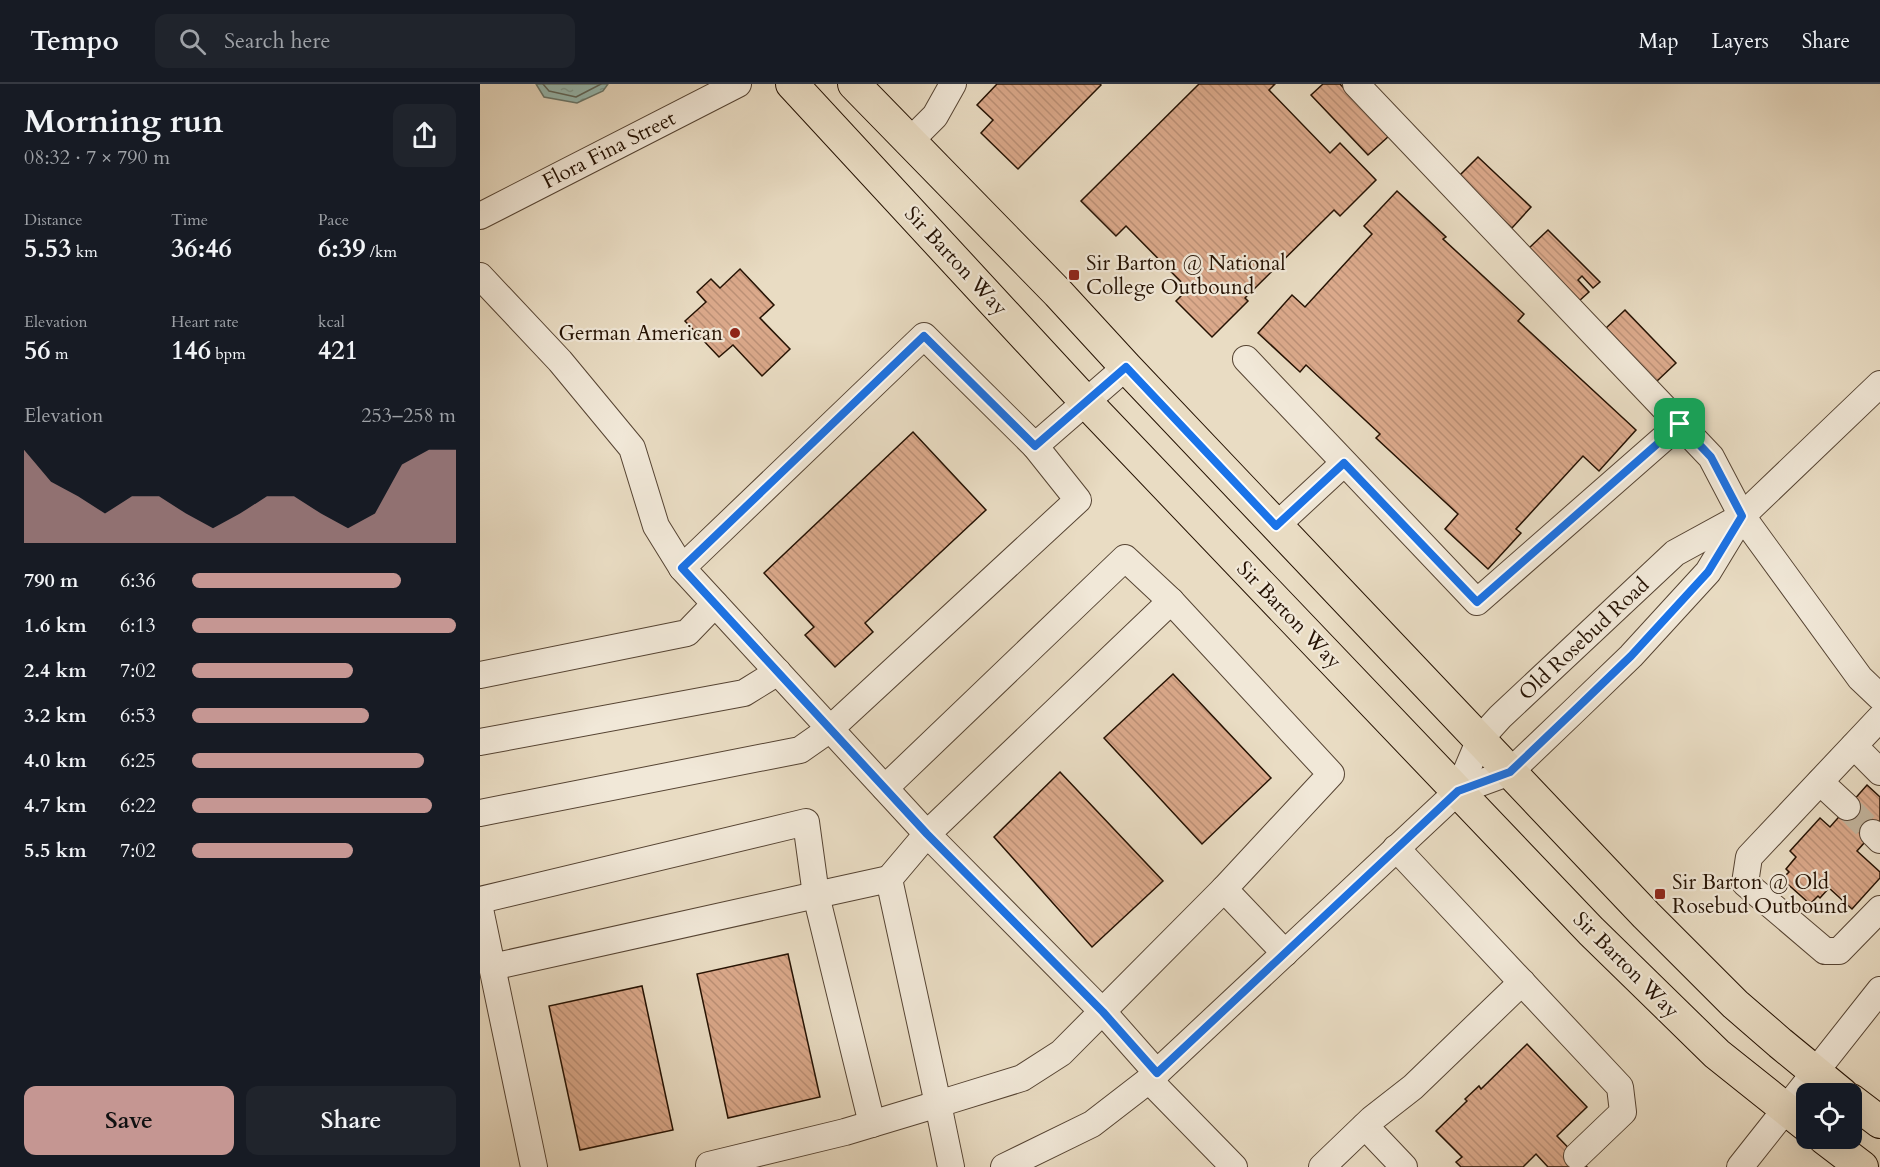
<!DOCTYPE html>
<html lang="en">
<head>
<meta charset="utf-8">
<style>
  body { margin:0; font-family:Cardo,serif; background:#20242c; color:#f1f3f6; height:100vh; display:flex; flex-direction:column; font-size:22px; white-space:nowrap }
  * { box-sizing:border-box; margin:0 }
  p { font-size:20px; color:#9ea1a6 }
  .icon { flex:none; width:33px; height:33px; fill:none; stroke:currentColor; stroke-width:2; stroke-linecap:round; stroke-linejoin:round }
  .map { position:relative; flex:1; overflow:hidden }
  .panel { display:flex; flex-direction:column; background:#171b24; width:480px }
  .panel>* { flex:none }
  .tools { position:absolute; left:1316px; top:999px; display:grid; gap:12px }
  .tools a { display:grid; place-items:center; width:66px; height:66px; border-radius:12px; background:#171b24; box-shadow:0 6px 24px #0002; font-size:30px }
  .pin { position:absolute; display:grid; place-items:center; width:51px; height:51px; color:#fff; margin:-26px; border-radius:12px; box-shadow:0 3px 9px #0006 }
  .round { display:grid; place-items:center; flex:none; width:63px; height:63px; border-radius:12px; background:#20242c }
  .headline { display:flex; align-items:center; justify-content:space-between; height:102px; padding:0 24px }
  h1 { font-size:33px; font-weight:700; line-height:45px }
  .figures { display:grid; grid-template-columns:repeat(3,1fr); gap:9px; height:102px; padding:6px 24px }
  .figures div { display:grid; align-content:center }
  .figures b { font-size:26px; font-weight:700 }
  .figures small { font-size:16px; font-weight:400 }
  .figures p { font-size:16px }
  .chart { height:168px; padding:12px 24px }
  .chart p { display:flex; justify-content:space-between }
  .chart svg { width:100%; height:108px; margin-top:6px; fill:#c59692; opacity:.7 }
  .cta { display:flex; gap:12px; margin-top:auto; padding:12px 24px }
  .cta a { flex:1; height:69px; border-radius:12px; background:#c59692; color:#111; font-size:24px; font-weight:700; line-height:69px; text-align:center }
  .cta a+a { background:#20242c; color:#f1f3f6 }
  ul { padding:0 24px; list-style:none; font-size:20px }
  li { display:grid; grid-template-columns:96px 72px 1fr; align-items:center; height:45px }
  li i { height:15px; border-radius:8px; background:#c59692 }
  header { display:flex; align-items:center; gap:36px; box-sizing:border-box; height:84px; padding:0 30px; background:#171b24; border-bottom:2px solid #363941 }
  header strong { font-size:28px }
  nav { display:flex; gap:33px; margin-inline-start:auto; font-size:21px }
  .search { width:420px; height:54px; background:#20242c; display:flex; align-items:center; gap:15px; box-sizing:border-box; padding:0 21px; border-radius:12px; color:#9ea1a6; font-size:22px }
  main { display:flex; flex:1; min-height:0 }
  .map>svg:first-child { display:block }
  .water { fill:url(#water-ripples); stroke:#69786d; stroke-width:1.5 }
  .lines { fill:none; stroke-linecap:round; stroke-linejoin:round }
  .shore { stroke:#5e675c; stroke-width:1.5 }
  .building { fill:url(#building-back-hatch); stroke:#251203; stroke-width:1.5 }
  .minor-tunnel { stroke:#c2b49d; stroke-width:26; stroke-dasharray:26 13; stroke-linecap:butt }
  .minor-casing { stroke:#564433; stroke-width:28 }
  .major-casing { stroke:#251203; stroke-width:34 }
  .minor { stroke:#f1e8d8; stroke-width:26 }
  .major { stroke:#e9dcc3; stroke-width:32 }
  .route-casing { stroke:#fff; stroke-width:12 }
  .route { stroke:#1a73e8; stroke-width:8 }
  .poi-dot { fill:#8f2418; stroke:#f1e8d8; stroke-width:2 }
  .labels { text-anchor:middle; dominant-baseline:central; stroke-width:4.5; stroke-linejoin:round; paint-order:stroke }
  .street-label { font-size:21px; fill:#251203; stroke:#f1e8d8 }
  .poi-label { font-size:21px; fill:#251203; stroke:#f1e8d8; text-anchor:start }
</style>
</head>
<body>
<header>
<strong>Tempo</strong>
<div class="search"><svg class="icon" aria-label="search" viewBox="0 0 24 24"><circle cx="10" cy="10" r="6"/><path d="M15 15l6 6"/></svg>Search here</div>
<nav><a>Map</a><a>Layers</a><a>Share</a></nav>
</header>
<main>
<section class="panel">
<div class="headline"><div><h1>Morning run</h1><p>08:32 · 7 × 790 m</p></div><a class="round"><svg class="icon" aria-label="share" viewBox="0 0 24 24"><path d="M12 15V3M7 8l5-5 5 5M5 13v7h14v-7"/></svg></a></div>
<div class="figures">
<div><p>Distance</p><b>5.53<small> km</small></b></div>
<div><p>Time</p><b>36:46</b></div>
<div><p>Pace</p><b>6:39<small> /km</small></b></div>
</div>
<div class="figures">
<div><p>Elevation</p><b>56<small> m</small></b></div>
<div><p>Heart rate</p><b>146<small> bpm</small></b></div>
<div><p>kcal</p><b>421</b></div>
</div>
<div class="chart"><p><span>Elevation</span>253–258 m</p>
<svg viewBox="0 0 160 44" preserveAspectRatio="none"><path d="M0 44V6L10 19L20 25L30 32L40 25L50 25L60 32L70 38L80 32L90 25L100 25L110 32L120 38L130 32L140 12L150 6L160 6V44z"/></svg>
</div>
<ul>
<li><b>790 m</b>6:36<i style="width:79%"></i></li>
<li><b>1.6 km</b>6:13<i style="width:100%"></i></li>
<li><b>2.4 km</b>7:02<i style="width:61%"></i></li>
<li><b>3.2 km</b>6:53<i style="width:67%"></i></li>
<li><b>4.0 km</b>6:25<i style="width:88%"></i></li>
<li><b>4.7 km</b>6:22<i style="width:91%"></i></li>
<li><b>5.5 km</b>7:02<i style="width:61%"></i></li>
</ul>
<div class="cta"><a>Save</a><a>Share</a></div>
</section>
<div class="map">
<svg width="1400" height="1083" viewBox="0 0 1400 1083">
  <defs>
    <pattern id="water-ripples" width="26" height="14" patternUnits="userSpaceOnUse" patternTransform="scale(1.5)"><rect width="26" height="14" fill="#97bcb4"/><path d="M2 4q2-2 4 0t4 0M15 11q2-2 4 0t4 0" fill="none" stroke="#82a199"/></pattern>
    <pattern id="building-back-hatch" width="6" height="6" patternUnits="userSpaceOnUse" patternTransform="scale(1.5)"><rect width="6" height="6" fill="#dba98b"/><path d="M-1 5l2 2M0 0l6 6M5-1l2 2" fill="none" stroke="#bc9076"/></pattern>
  </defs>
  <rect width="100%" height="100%" fill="#e9dcc3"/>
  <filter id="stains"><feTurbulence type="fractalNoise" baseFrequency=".00333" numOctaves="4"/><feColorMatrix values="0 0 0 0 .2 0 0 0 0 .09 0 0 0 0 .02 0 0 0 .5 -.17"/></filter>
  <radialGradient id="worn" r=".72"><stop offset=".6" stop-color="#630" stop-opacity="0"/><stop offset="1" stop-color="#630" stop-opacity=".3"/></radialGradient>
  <polygon class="water" points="56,0 128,0 123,7 97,19 64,13"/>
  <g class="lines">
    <polyline class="shore" points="63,0 69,7 96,13 121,0"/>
  </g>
  <g class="building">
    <polygon points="517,0 620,0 621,1 538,85 501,49 513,36 497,21"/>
    <polygon points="719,0 795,0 789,6 850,69 860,59 896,96 860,132 854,126 765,214 768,217 732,253 696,217 708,205 646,142 636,152 601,117"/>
    <polygon points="843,0 860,0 909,52 888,71 831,11"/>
    <polygon points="998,73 1051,123 1032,144 978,93"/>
    <polygon points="917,107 966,153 963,155 1044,230 1038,237 1156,346 1119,387 1103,372 1036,445 1041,449 1008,485 965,445 978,430 896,354 900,350 826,281 820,288 778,249 812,211 825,223 892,150 884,142"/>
    <polygon points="1068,146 1120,198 1113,204 1102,192 1098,196 1109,208 1099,217 1048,165"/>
    <polygon points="260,185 294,221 280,234 310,265 282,292 253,261 239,273 205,237 226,218 217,208 231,195 240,204"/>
    <polygon points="1145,226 1196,279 1176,298 1125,245"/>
    <polygon points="433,348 506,426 385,539 393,548 355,583 325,551 334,543 284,489"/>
    <polygon points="693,590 791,694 722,760 624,654"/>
    <polygon points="580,688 683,797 612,863 514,753"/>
    <polygon points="1387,701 1400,713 1400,741 1377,767 1400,788 1400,794 1372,825 1349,804 1340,814 1338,812 1330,820 1302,795 1309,788 1306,785 1316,773 1310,767 1340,734 1350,743"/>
    <polygon points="308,870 340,1013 248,1034 217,890"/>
    <polygon points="162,902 193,1046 100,1066 69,922"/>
    <polygon points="1047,960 1107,1023 1077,1052 1107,1083 1068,1083 1056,1070 1043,1083 981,1083 976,1078 982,1073 956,1047 987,1017 985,1015 999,1002 1001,1005"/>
  </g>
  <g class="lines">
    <polyline class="minor-tunnel" points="1367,723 1393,749"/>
    <g class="minor-casing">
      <g id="minor">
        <polyline points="876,0 1231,373 1262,432 1380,594 1400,613"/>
        <polyline points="429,58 455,32 473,0"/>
        <polyline points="0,132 258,0"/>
        <polyline points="0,192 80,277 152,364 176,442 202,484"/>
        <polyline points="766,275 997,518 1200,340"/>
        <polyline points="646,283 555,362 444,252 202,484 447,750 409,795 458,1020 542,994 581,969 744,805"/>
        <polyline points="796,442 864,379"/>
        <polyline points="0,591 207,549 235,520"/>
        <polyline points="1400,634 1269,773 1265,799 1345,867 1359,867 1400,825"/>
        <polyline points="0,658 264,609 298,588"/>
        <polyline points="1374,662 1400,688"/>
        <polyline points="1340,698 1367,723"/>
        <polyline points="405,704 645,474 691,517"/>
        <polyline points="978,707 1000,655 1020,633 1195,469 1259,434"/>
        <polyline points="0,729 320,666 350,645 598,416 555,362"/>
        <polyline points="1393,749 1400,756"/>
        <polyline points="916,764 1140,1003 1143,1028 1097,1072"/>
        <polyline points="0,816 326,738 336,811 409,795"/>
        <polyline points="0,825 54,1083"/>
        <polyline points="12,883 336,811 392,1040"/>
        <polyline points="677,989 623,928 447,750 691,517 851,690 744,805 805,869"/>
        <polyline points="669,996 754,1083"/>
        <polyline points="885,1042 924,1083"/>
        <polyline points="229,1081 365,1048 458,1020 471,1083"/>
        <polyline points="524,1083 612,1040 669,996 978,707 1030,688 1097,624 1151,572 1228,488 1262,432 1400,300"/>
        <polyline points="842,1083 892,1035 933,1003 1042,898"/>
        <polyline points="1260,1083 1400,906"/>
      </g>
    </g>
    <g class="major-casing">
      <g id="major">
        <polyline points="312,0 606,318 1111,847 1237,970 1326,1041"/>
        <polyline points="374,0 578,209 646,283 1166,831 1255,920 1300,959 1362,1010"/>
        <polyline points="1371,1016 1400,1038"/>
        <polyline points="1344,1054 1382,1083"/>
      </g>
    </g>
    <use href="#minor" class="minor"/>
    <use href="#major" class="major"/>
  </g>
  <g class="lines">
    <g class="route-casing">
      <polygon id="route" points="444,252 555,362 646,283 796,442 864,379 997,518 1200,340 1231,373 1262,432 1228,488 1151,572 1097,624 1030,688 978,707 677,989 623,928 447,750 202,484"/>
    </g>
    <use href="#route" class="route"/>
  </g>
  <g class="poi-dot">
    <rect x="588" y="185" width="12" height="12" rx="3"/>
    <circle cx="255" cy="249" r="6"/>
    <rect x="1174" y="804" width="12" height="12" rx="3"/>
  </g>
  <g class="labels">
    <g class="street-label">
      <text transform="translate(129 66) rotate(-27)">Flora Fina Street</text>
      <text transform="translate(476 177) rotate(47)">Sir Barton Way</text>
      <text transform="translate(809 531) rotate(46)">Sir Barton Way</text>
      <text transform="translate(1104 555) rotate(-43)">Old Rosebud Road</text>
      <text transform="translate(1146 881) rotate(45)">Sir Barton Way</text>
    </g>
    <g class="poi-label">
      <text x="606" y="179">Sir Barton @ National<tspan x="606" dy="24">College Outbound</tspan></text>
      <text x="243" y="249" text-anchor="end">German American</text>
      <text x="1192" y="798">Sir Barton @ Old<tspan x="1192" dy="24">Rosebud Outbound</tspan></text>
    </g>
  </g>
  <rect width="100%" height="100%" filter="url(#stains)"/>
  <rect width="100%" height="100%" fill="url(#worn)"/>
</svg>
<div class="tools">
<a><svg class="icon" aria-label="locate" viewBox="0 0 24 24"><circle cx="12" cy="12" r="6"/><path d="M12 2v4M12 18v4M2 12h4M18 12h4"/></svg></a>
</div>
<div class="pin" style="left:1200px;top:340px;background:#1e9e55"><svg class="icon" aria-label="arrive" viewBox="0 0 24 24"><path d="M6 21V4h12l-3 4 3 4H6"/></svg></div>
</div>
</main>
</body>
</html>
